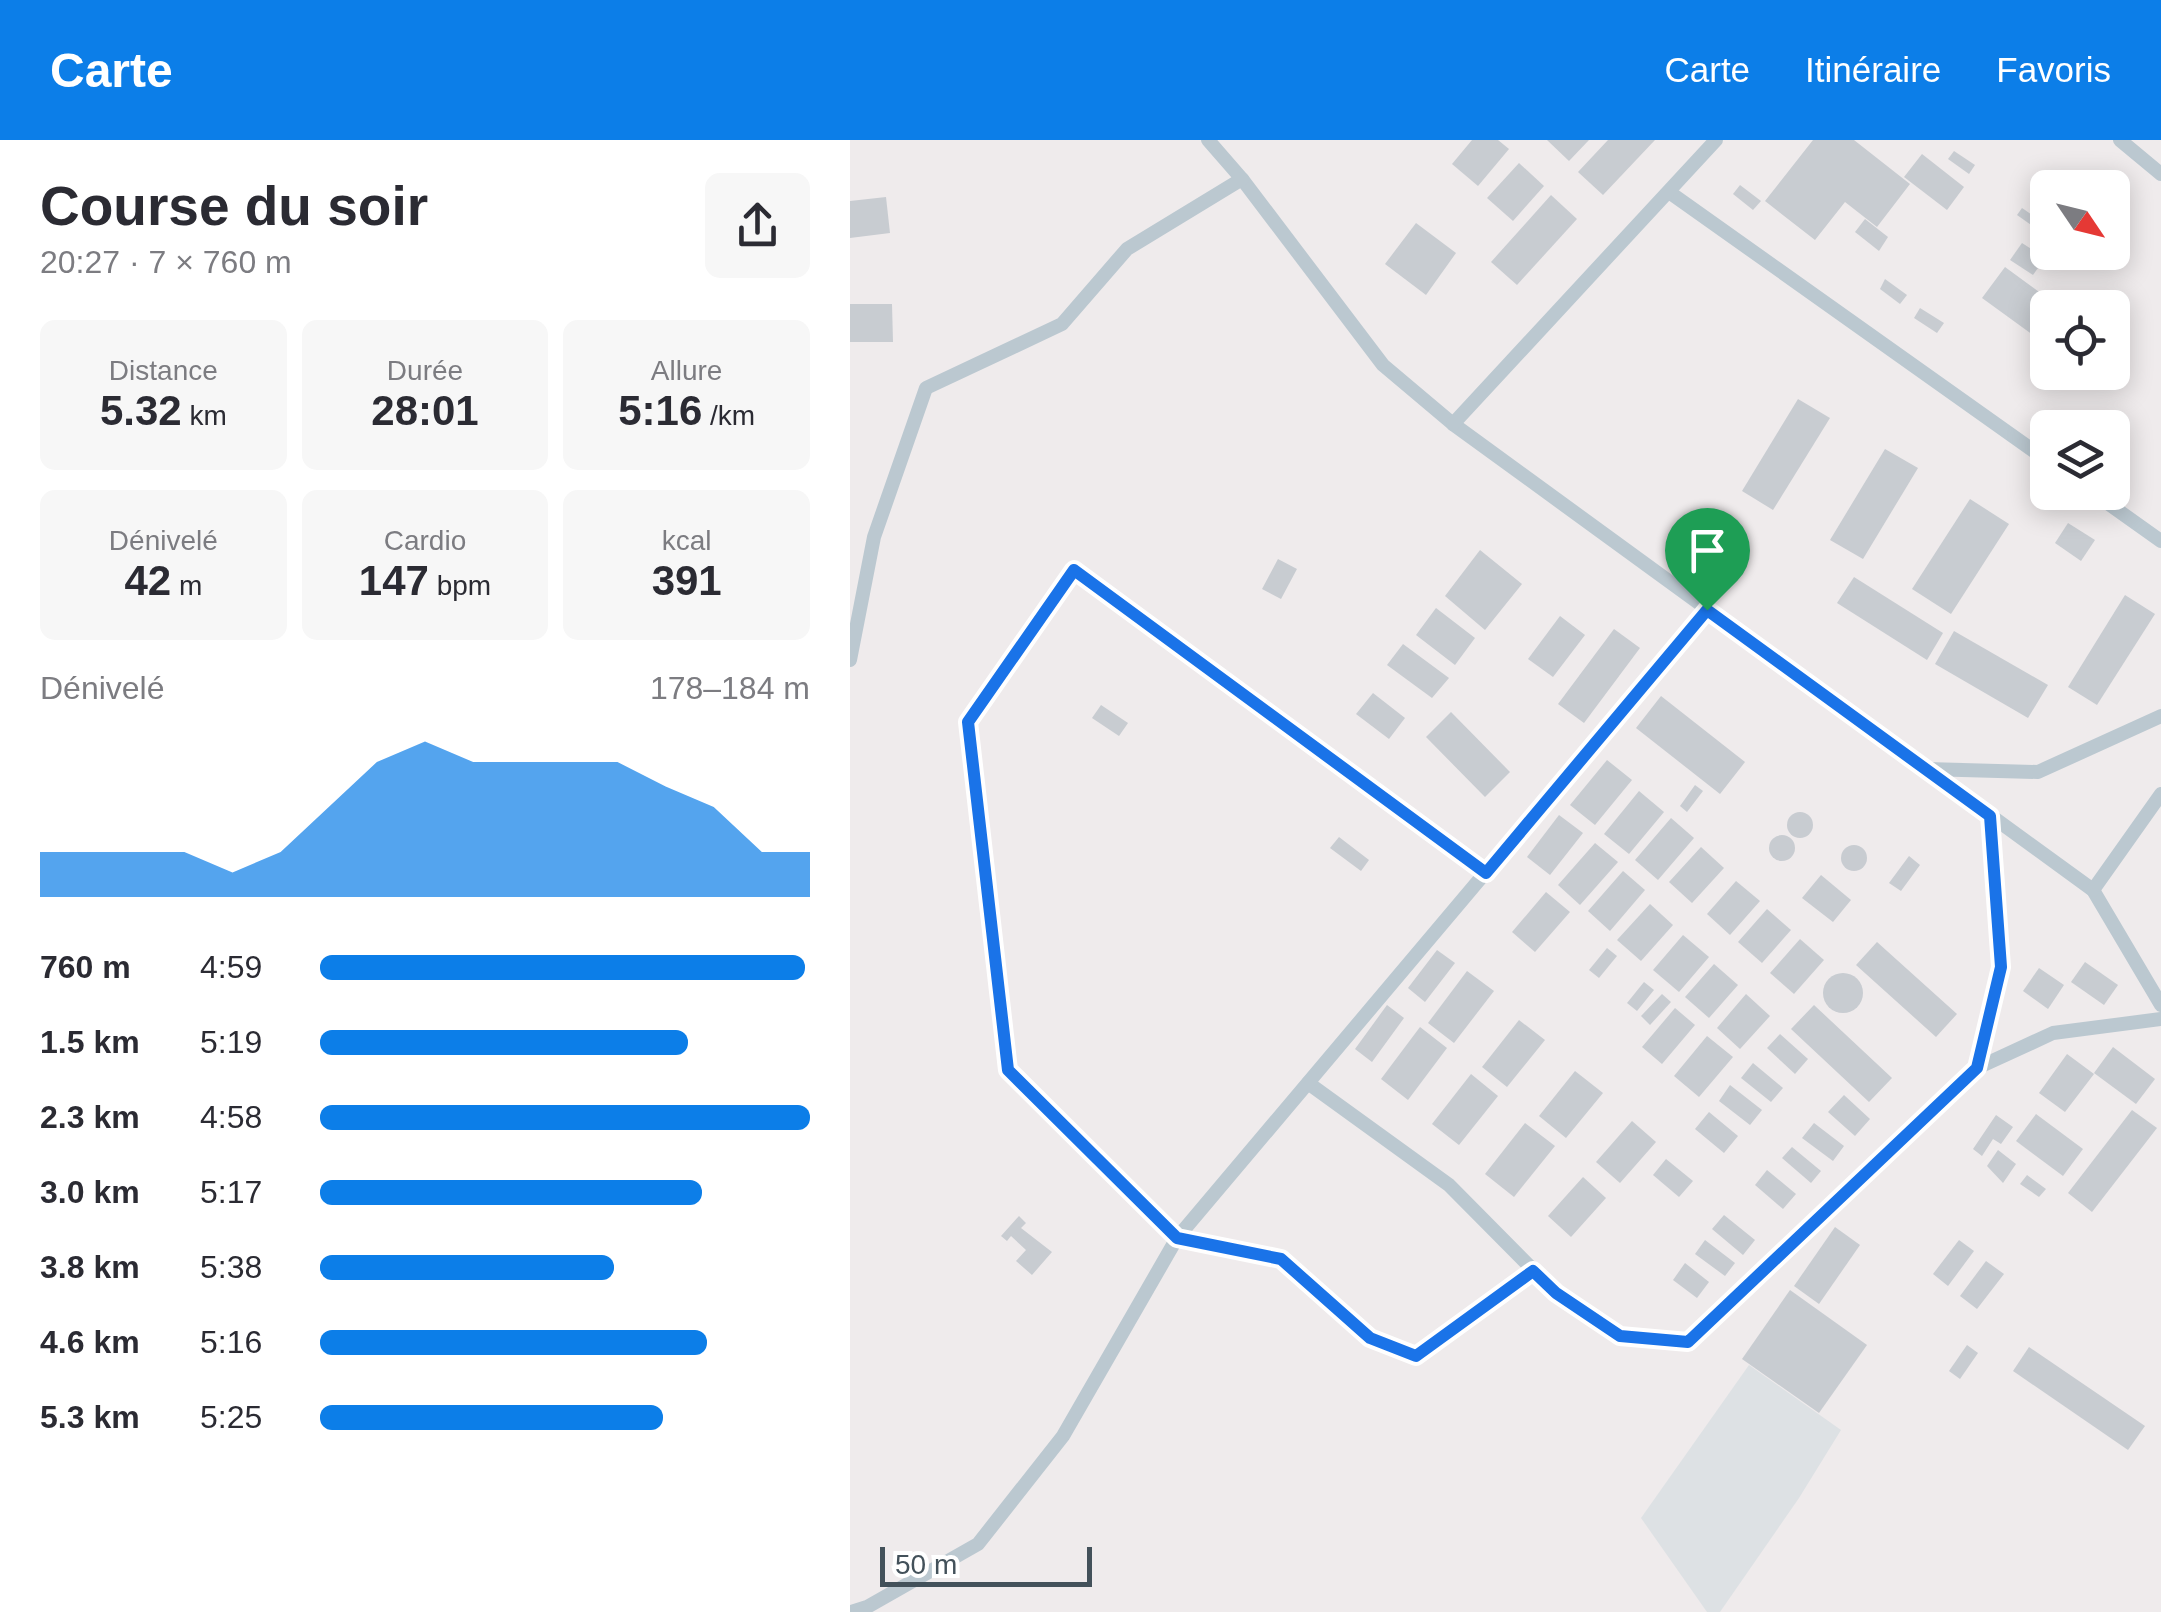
<!DOCTYPE html>
<html lang="fr">
<head>
<meta charset="utf-8">
<style>
  body { margin:0; font-family:Helvetica,sans-serif; background:#f7f7f7; color:#2b2b33; height:100vh; display:flex; flex-direction:column; font-size:38px; white-space:nowrap }
  * { box-sizing:border-box; margin:0 }
  p { font-size:32px; color:#7c7c81 }
  .icon { flex:none; width:55px; height:55px; fill:none; stroke:currentColor; stroke-width:2; stroke-linecap:round; stroke-linejoin:round }
  .map { position:relative; flex:1; overflow:hidden }
  .drawer { display:flex; flex-direction:column; background:#fff; width:850px }
  .drawer>* { flex:none }
  .needle { width:65px; rotate:125deg }
  .buttons { position:absolute; left:1180px; top:30px; display:grid; gap:20px }
  .buttons a { display:grid; place-items:center; width:100px; height:100px; border-radius:15px; background:#fff; box-shadow:0 5px 25px #0003; font-size:50px }
  .scale { position:absolute; left:30px; bottom:25px; width:212px; box-sizing:border-box; padding-left:10px; border:5px solid #43515a; border-top:0; font-size:28px; line-height:35px; white-space:nowrap; color:#43515a; -webkit-text-stroke:8px #fff; paint-order:stroke }
  .pin { position:absolute; display:grid; place-items:center; width:85px; height:85px; color:#fff; margin:-102px -42px; border-radius:50% 50% 50% 0; rotate:-45deg; box-shadow:0 0 10px #0007 }
  .pin .icon { rotate:45deg }
  .round { display:grid; place-items:center; flex:none; width:105px; height:105px; border-radius:15px; background:#f7f7f7 }
  .head { display:flex; align-items:center; justify-content:space-between; height:170px; padding:0 40px }
  h1 { font-size:55px; font-weight:600; line-height:75px }
  .figures { display:grid; grid-template-columns:repeat(3,1fr); gap:15px; height:170px; padding:10px 40px }
  .figures div { display:grid; align-content:center; border-radius:15px; background:#f7f7f7; text-align:center }
  .figures b { font-size:42px; font-weight:600 }
  .figures small { font-size:28px; font-weight:400 }
  .figures p { font-size:28px }
  .chart { height:280px; padding:20px 40px }
  .chart p { display:flex; justify-content:space-between }
  .chart svg { width:100%; height:180px; margin-top:10px; fill:#0c7ee8; opacity:.7 }
  ul { padding:0 40px; list-style:none; font-size:32px }
  li { display:grid; grid-template-columns:160px 120px 1fr; align-items:center; height:75px }
  li i { height:25px; border-radius:12px; background:#0c7ee8 }
  header { display:flex; align-items:center; gap:60px; box-sizing:border-box; height:140px; padding:0 50px; background:#0c7ee8; color:#fff }
  header strong { font-size:48px }
  nav { display:flex; gap:55px; margin-inline-start:auto; font-size:35px }
  main { display:flex; flex:1; min-height:0 }
  .map>svg:first-child { display:block }
  .airport { fill:#dde1e4 }
  .building { fill:#c8ccd1 }
  .lines { fill:none; stroke-linecap:round; stroke-linejoin:round }
  .lane { stroke:#bbc8d0; stroke-width:14 }
  .route-casing { stroke:#fff; stroke-width:20 }
  .route { stroke:#1a73e8; stroke-width:12 }
</style>
</head>
<body>
<header>
<strong>Carte</strong>
<nav><a>Carte</a><a>Itinéraire</a><a>Favoris</a></nav>
</header>
<main>
<section class="drawer">
<div class="head"><div><h1>Course du soir</h1><p>20:27 · 7 × 760 m</p></div><a class="round"><svg class="icon" aria-label="share" viewBox="0 0 24 24"><path d="M12 15V3M7 8l5-5 5 5M5 13v7h14v-7"/></svg></a></div>
<div class="figures">
<div><p>Distance</p><b>5.32<small> km</small></b></div>
<div><p>Durée</p><b>28:01</b></div>
<div><p>Allure</p><b>5:16<small> /km</small></b></div>
</div>
<div class="figures">
<div><p>Dénivelé</p><b>42<small> m</small></b></div>
<div><p>Cardio</p><b>147<small> bpm</small></b></div>
<div><p>kcal</p><b>391</b></div>
</div>
<div class="chart"><p><span>Dénivelé</span>178–184 m</p>
<svg viewBox="0 0 160 44" preserveAspectRatio="none"><path d="M0 44V33L10 33L20 33L30 33L40 38L50 33L60 22L70 11L80 6L90 11L100 11L110 11L120 11L130 17L140 22L150 33L160 33V44z"/></svg>
</div>
<ul>
<li><b>760 m</b>4:59<i style="width:99%"></i></li>
<li><b>1.5 km</b>5:19<i style="width:75%"></i></li>
<li><b>2.3 km</b>4:58<i style="width:100%"></i></li>
<li><b>3.0 km</b>5:17<i style="width:78%"></i></li>
<li><b>3.8 km</b>5:38<i style="width:60%"></i></li>
<li><b>4.6 km</b>5:16<i style="width:79%"></i></li>
<li><b>5.3 km</b>5:25<i style="width:70%"></i></li>
</ul>
</section>
<div class="map">
<svg width="1311" height="1472" viewBox="0 0 1311 1472">
  <rect width="100%" height="100%" fill="#efebec"/>
  <polygon class="airport" points="899,1225 991,1290 949,1358 870,1472 857,1472 791,1378"/>
  <g class="building">
    <polygon points="622,0 648,0 659,9 628,46 602,24"/>
    <polygon points="697,0 739,0 719,21"/>
    <polygon points="758,0 805,0 753,55 728,32"/>
    <polygon points="963,0 1004,0 1060,44 1027,87 995,62 965,100 915,61"/>
    <polygon points="1104,11 1125,25 1119,34 1098,19"/>
    <polygon points="1072,14 1114,47 1097,70 1054,37"/>
    <polygon points="669,23 694,46 663,81 637,58"/>
    <polygon points="890,45 911,61 903,70 883,54"/>
    <polygon points="701,55 727,79 667,145 641,122"/>
    <polygon points="36,57 40,93 0,98 0,61"/>
    <polygon points="1172,68 1198,86 1198,97 1167,75"/>
    <polygon points="1015,79 1038,97 1029,111 1005,92"/>
    <polygon points="566,83 606,113 576,155 535,124"/>
    <polygon points="1172,103 1195,118 1183,135 1160,120"/>
    <polygon points="1155,127 1211,168 1198,168 1198,206 1132,158"/>
    <polygon points="1035,139 1057,155 1050,164 1030,149"/>
    <polygon points="0,164 42,164 43,202 0,202"/>
    <polygon points="1070,168 1094,183 1087,193 1064,178"/>
    <polygon points="948,259 980,278 923,370 892,351"/>
    <polygon points="1035,309 1068,328 1013,419 980,400"/>
    <polygon points="1120,359 1159,384 1101,474 1062,449"/>
    <polygon points="1218,383 1245,400 1231,421 1205,403"/>
    <polygon points="630,410 672,444 635,490 595,456"/>
    <polygon points="428,419 447,429 431,459 412,449"/>
    <polygon points="1004,437 1093,493 1077,520 987,463"/>
    <polygon points="1275,455 1305,474 1247,565 1218,547"/>
    <polygon points="586,468 625,498 605,525 566,495"/>
    <polygon points="710,476 735,495 703,537 678,519"/>
    <polygon points="764,489 790,508 734,583 708,564"/>
    <polygon points="1104,491 1198,545 1178,578 1085,524"/>
    <polygon points="553,504 599,538 582,558 537,525"/>
    <polygon points="523,553 555,578 539,599 506,574"/>
    <polygon points="811,556 895,622 870,654 786,588"/>
    <polygon points="251,565 278,583 269,596 242,578"/>
    <polygon points="601,572 660,632 635,657 576,597"/>
    <polygon points="757,620 782,640 745,685 720,665"/>
    <polygon points="845,645 853,651 837,672 830,666"/>
    <polygon points="789,651 814,672 779,714 754,694"/>
    <circle cx="950" cy="685" r="13"/>
    <polygon points="709,675 733,693 700,735 677,717"/>
    <polygon points="821,678 844,698 808,740 785,720"/>
    <circle cx="932" cy="708" r="13"/>
    <polygon points="489,697 519,720 511,731 480,708"/>
    <polygon points="745,703 768,722 730,765 708,745"/>
    <circle cx="1004" cy="718" r="13"/>
    <polygon points="851,707 874,728 842,763 819,742"/>
    <polygon points="1059,716 1070,725 1051,751 1039,743"/>
    <polygon points="773,731 795,750 760,791 738,771"/>
    <polygon points="971,735 1001,760 983,782 952,758"/>
    <polygon points="886,741 910,761 880,795 857,774"/>
    <polygon points="696,752 720,772 685,812 662,792"/>
    <polygon points="800,764 823,785 791,821 767,800"/>
    <polygon points="917,769 941,790 912,823 888,802"/>
    <polygon points="833,795 859,817 829,852 803,830"/>
    <polygon points="950,799 974,820 944,854 920,833"/>
    <polygon points="1027,802 1107,874 1086,897 1006,825"/>
    <polygon points="757,808 767,816 749,838 739,830"/>
    <polygon points="587,810 605,823 575,862 558,848"/>
    <polygon points="1235,822 1268,845 1254,865 1221,842"/>
    <polygon points="864,824 888,845 859,878 835,857"/>
    <polygon points="1189,828 1214,845 1198,869 1173,851"/>
    <polygon points="617,831 644,851 604,903 578,883"/>
    <circle cx="993" cy="853" r="20"/>
    <polygon points="794,842 804,850 787,871 777,863"/>
    <polygon points="812,854 821,862 800,885 791,876"/>
    <polygon points="896,854 920,876 890,909 867,888"/>
    <polygon points="537,865 554,878 522,922 505,909"/>
    <polygon points="964,865 1042,938 1019,962 941,889"/>
    <polygon points="825,868 845,885 812,924 792,907"/>
    <polygon points="669,880 695,900 657,947 632,927"/>
    <polygon points="570,887 597,908 558,960 531,939"/>
    <polygon points="930,894 958,919 945,934 917,908"/>
    <polygon points="857,896 883,917 849,957 824,936"/>
    <polygon points="1263,907 1305,939 1286,964 1244,933"/>
    <polygon points="1217,914 1244,934 1215,972 1189,953"/>
    <polygon points="903,923 933,948 921,962 891,938"/>
    <polygon points="725,931 753,953 716,998 689,976"/>
    <polygon points="621,934 648,956 609,1005 582,984"/>
    <polygon points="880,945 912,970 900,985 869,961"/>
    <polygon points="994,955 1020,979 1005,996 978,972"/>
    <polygon points="1282,970 1307,988 1242,1072 1218,1053"/>
    <polygon points="859,972 888,996 874,1013 845,989"/>
    <polygon points="1186,974 1233,1009 1213,1036 1166,1001"/>
    <polygon points="1146,975 1163,987 1151,1004 1143,999 1132,1016 1123,1009"/>
    <polygon points="782,981 806,1002 770,1043 746,1022"/>
    <polygon points="675,983 705,1006 664,1057 635,1034"/>
    <polygon points="964,983 994,1006 983,1021 952,998"/>
    <polygon points="942,1007 971,1031 961,1043 932,1018"/>
    <polygon points="1148,1010 1166,1024 1153,1043 1137,1026"/>
    <polygon points="816,1019 843,1041 829,1057 803,1035"/>
    <polygon points="917,1030 946,1054 933,1069 905,1045"/>
    <polygon points="1177,1035 1196,1049 1189,1057 1170,1044"/>
    <polygon points="733,1037 756,1058 721,1097 698,1076"/>
    <polygon points="874,1075 905,1100 893,1115 862,1089"/>
    <polygon points="169,1076 176,1083 171,1088 202,1112 182,1135 166,1121 176,1110 161,1096 157,1101 151,1096"/>
    <polygon points="985,1087 1010,1105 969,1164 944,1146"/>
    <polygon points="855,1100 885,1123 875,1136 845,1114"/>
    <polygon points="1109,1100 1124,1111 1098,1146 1083,1134"/>
    <polygon points="1136,1121 1154,1134 1127,1169 1110,1156"/>
    <polygon points="835,1123 859,1142 847,1158 823,1140"/>
    <polygon points="940,1150 1017,1205 969,1273 892,1219"/>
    <polygon points="1117,1205 1128,1213 1110,1239 1099,1231"/>
    <polygon points="1179,1207 1295,1286 1278,1310 1163,1231"/>
  </g>
  <g class="lines">
    <g class="lane">
      <polyline points="358,0 392,39 533,225 603,284 1243,750 1311,865"/>
      <polyline points="1270,0 1311,34"/>
      <polyline points="819,52 1198,321"/>
      <polyline points="603,284 866,0"/>
      <polyline points="1242,352 1311,401"/>
      <polyline points="0,520 24,397 76,248 212,184 277,109 392,39"/>
      <polyline points="1076,629 1188,632 1311,576"/>
      <polyline points="636,733 225,430 118,582 157,930 327,1098 431,1119 520,1198 567,1215 683,1131"/>
      <polyline points="1243,750 1311,654"/>
      <polyline points="1127,928 1151,827 1140,676"/>
      <polyline points="458,943 599,1045 706,1153 770,1196 838,1202 1127,928 1203,893 1311,879"/>
      <polyline points="1,1472 17,1467 128,1404 213,1296 327,1098 857,470"/>
    </g>
  </g>
  <g class="lines">
    <g class="route-casing">
      <polygon id="route" points="224,430 636,733 857,470 1140,676 1151,827 1127,928 838,1202 770,1196 706,1153 683,1131 566,1216 520,1198 431,1119 327,1098 158,930 118,582"/>
    </g>
    <use href="#route" class="route"/>
  </g>
</svg>
<div class="buttons">
<a><svg class="needle" viewBox="-14 -14 28 28"><path d="M0-13l5 13h-10z" fill="#e53935"/><path d="M0 13l5-13h-10z" fill="#7c7c81"/></svg></a>
<a><svg class="icon" aria-label="locate" viewBox="0 0 24 24"><circle cx="12" cy="12" r="6"/><path d="M12 2v4M12 18v4M2 12h4M18 12h4"/></svg></a>
<a><svg class="icon" aria-label="layers" viewBox="0 0 24 24"><path d="M12 4l9 5-9 5-9-5zM3 14l9 5 9-5"/></svg></a>
</div>
<div class="scale">50 m</div>
<div class="pin" style="left:857px;top:470px;background:#1e9e55"><svg class="icon" aria-label="arrive" viewBox="0 0 24 24"><path d="M6 21V4h12l-3 4 3 4H6"/></svg></div>
</div>
</main>
</body>
</html>
